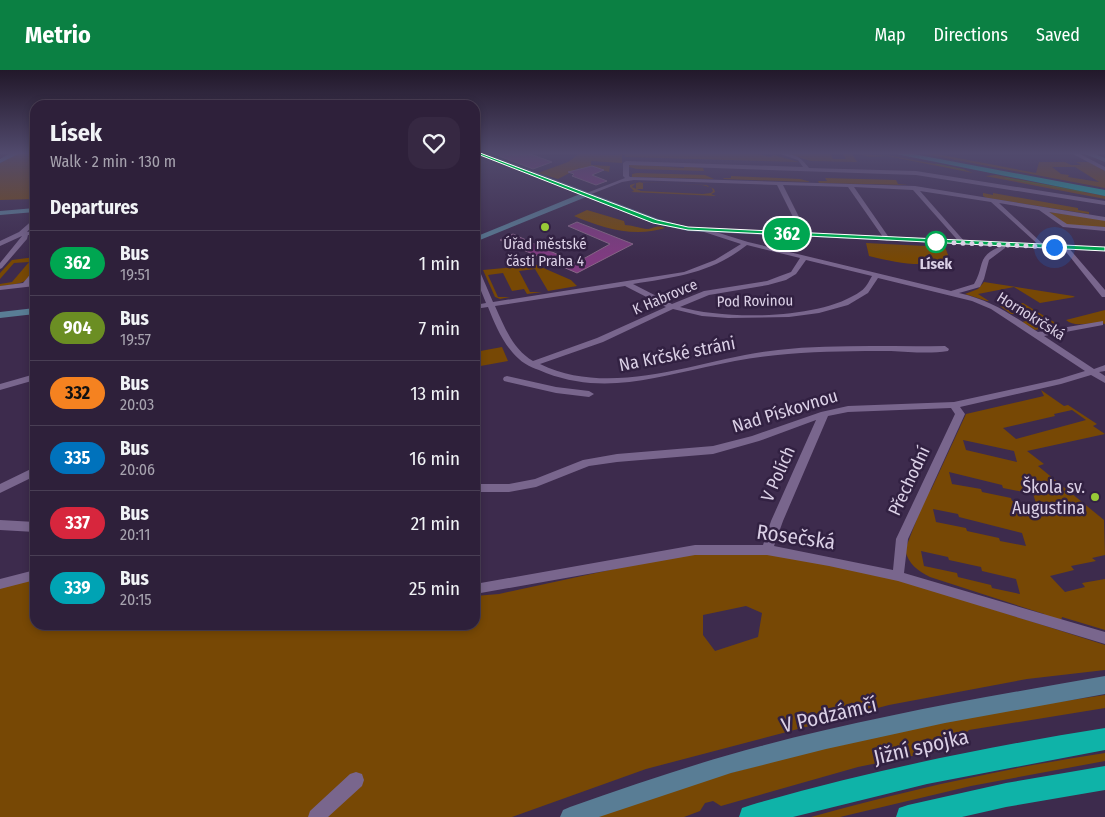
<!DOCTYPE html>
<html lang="en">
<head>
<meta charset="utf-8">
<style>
  body { margin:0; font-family:"Fira Sans Condensed",sans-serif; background:#362842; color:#f1f3f6; height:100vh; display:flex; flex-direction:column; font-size:19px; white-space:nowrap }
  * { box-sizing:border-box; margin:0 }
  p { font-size:16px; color:#a7a3af }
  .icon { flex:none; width:28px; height:28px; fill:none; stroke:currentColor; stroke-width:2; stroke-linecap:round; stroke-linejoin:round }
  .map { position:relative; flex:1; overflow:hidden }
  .sheet { position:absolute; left:30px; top:30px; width:450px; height:530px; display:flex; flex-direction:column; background:#2e203a; border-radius:15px; box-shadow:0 2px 8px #0003,0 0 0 1px #493e54 }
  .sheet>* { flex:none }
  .badge { padding:0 10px; border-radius:16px; font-size:18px; line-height:32px }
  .you { position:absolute; width:25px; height:25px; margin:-12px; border:4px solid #fff; border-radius:50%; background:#1a73e8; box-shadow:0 0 0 8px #1a73e833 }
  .map>.badge { position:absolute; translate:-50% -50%; box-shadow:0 0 0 2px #fff }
  h2 { padding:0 20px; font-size:19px; line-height:45px }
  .round { display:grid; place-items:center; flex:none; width:52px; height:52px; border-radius:15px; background:#362842 }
  .overview { display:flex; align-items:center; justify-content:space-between; height:85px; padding:0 20px }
  h1 { font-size:24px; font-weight:700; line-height:38px }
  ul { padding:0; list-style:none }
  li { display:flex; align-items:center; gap:15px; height:65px; padding:0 20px; border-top:1px solid #493e54 }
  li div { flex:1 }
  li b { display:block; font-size:19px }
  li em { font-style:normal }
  li .badge { min-width:55px; font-weight:700; text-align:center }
  header { display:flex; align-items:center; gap:30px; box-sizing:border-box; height:70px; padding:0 25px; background:#0b8043; color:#fff }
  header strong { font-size:24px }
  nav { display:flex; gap:28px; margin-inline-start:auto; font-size:18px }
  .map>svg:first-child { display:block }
  .green { fill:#774805; fill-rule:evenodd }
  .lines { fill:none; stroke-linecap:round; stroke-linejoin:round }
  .stream { stroke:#517300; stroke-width:1 }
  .building { fill:#803b81; stroke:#886787 }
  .street { fill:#79668d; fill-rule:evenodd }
  .secondary { fill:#597d95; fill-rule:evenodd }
  .highway { fill:#0fb3a8; fill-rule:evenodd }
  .line { fill:#00a651; stroke:#fff }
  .walk { stroke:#dbd0e6; stroke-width:5; stroke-dasharray:0 9 }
  .poi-dot { fill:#98cb37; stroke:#322142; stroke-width:2 }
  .stop-dot { fill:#fff; stroke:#00a651; stroke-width:2.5 }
  .labels { text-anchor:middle; stroke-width:5; stroke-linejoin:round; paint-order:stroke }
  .far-poi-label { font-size:15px; fill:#dbd0e6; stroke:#322142 }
  .far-stop-label { font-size:15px; font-weight:bold; fill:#dbd0e6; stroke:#322142 }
  .far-street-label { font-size:15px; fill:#dbd0e6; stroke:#322142 }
  .street-label { font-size:18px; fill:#dbd0e6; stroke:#322142 }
  .poi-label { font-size:18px; fill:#dbd0e6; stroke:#322142; text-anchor:end }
  .near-street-label { font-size:21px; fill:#dbd0e6; stroke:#322142 }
</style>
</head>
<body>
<header>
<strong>Metrio</strong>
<nav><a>Map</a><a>Directions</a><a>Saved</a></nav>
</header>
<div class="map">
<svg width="1105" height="747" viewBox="0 0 1105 747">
  <rect width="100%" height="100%" fill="#3d2b4d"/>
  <!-- green -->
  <path class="green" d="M18 84H35V129L0 130V93Z
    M579 84 622 85V93L591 91V95L610 96 609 102C599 98 588 102 579 98L558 109 538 103 568 92Z
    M614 84H758L770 87 773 86 770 84 799 92 625 87V85Z
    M787 84H830L833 89H846L843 84H852L857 92 811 91Z
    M859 84 892 86 963 99 973 103 887 86 870 87Z
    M924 84H937L1036 103 1039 92H1065L1071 95H1081L1076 92H1089L1105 101V118ZM1052 97H1075L1099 112 1068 107 1069 105 1061 104Z
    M630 94 684 98V96L703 98 704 101 637 99 629 97Z
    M637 103 705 105 714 109 632 107V104Z
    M996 105 1105 126V129L985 106Z
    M731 106 800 109 811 112 724 109 723 108H731Z
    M825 108 896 110 898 114 908 115 819 113 818 111H827Z
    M640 112 706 115 714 119 715 122 711 124 716 126 631 122 634 121 630 117V115ZM644 112 702 115 711 117 713 121 711 123 703 124 641 121 632 117 636 113V119H643V113H639Z
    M983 123 993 125V123L1078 138V140L1089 142V144L987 128 983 126Z
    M587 140 624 151 625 155C631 155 640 158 646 159 654 159 656 154 665 158 634 168 602 158 574 146Z
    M1049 142 1105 150V157L1066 155Z
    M866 173 945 177 950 190C919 198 899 193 869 186Z
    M35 187C35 213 22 214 0 216V214L12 212 29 192 14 193 0 209V203L12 190Z
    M525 190 571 210 577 216 548 221 535 199 519 201 530 222H542L527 224 524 219 512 221 503 203 488 205 498 227H510L500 229 495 227 483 200 525 196 523 192Z
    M984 212 1073 226 1075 227 1040 233 1014 217 978 224 989 231H987L965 224 978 219Z
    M1023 233 1059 255 1035 260 1022 252 1031 250 1040 256 1049 252 1044 248 1035 250 1024 243 1011 244 1000 236Z
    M1105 240V254C1092 250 1076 259 1066 250Z
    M502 277 508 291 475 297V282Z
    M1041 320 1064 336 1068 335 1097 354 1093 356 1105 364 1027 381 1044 394 1038 396 1104 450 1105 485 1092 488 1096 491 1071 496 1074 500 1050 506 1065 522 1085 517 1082 513 1105 509V560L1062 547 1061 551 1045 546 1044 544 930 507C917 500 909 495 905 480L928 420H931L966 344 1044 326ZM1072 340 1086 350 1016 369 1003 358 1055 346 1054 344ZM963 370 1014 381 1017 392 966 380ZM949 402 1002 415 1003 418 1033 424 1037 436 1012 431 1011 428 982 422 981 419 952 414ZM933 439 958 444 959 447 1022 463 1026 476 1000 471 999 468 967 461 966 458 936 452ZM921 481 948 487 949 490 981 497 982 501 1016 509 1020 524 992 518 991 515 958 507 957 503 924 496Z
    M693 482 771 484 898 509 1102 574 1105 575V600L1027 609 889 635 646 699 512 747H0V518L35 508V555H475V526L499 524ZM746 536 762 543 758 567 715 581 703 565V545Z
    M1105 625V638L969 660 951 678 858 697 721 736 713 731 705 733 700 741 684 747H584L660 722 819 679 1004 640Z
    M1105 683V691L971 716 840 747H811C907 720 1006 698 1105 683Z"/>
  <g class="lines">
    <!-- stream -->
    <path class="stream" d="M936 94 964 100
      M1005 108 1083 122"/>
  </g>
  <!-- building -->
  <path class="building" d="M494 84H530L552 92 533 99Z
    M592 96 604 100 592 105 607 111 596 115 572 106 574 104 568 102Z
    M577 152 633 174 577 203 500 170 513 164 576 193 610 174 568 156Z"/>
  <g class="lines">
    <!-- street -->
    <path class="street" d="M780 84C795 84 800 86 809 98L916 101 1105 131V135L916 105 629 95V106L630 107 915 116 1105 147V151L1049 142 1067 154 1105 157V161L1063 157 1039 140 999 133 1044 175 1045 176 1042 178 991 132 920 121 965 172 966 173 963 175 961 174 913 120 854 117 890 169 887 171 885 170 848 117 783 115 808 165 805 167 802 165 777 115 634 110 622 112 589 125 584 124 625 108 623 106V93L626 91 803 97 798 90Z
      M1073 84H1080L1105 97V101Z
      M35 148V153L27 162 35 161V165H28L27 169 2 198 0 199V193L22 166 0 176V171L19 162Z
      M703 158 748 172 951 221 974 214C985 196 976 187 999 177L1001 173 1003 172 1006 174 1005 178 989 190 984 209 980 217 959 223C993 231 1010 244 1038 262L1103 251V255L1044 266 1094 299 1105 295V301L1099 302 1105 306V313L1091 305 1061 314 960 337 965 344 908 469 904 503 1105 562V574L898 511 829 496 767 485H695L475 524V514L695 475H763L771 451 816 350 759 371 713 384 617 392 589 396 536 417 509 422H475V414H509L535 409 583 390 617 384 713 376 752 366 821 342 848 336 954 332 1059 309 1085 301 991 239 972 231 878 208 868 223 848 235 819 243 789 247 728 248 702 246 673 239 603 272 540 294C615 330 701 288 778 280 834 274 889 277 945 276L949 279 948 281C930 284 909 282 891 281 857 281 823 281 788 284 761 286 733 291 706 297 650 309 602 324 546 303 537 299 526 296 519 289 504 276 495 255 488 237L475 239V235L486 233 475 206V195L478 197 493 232 684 202 715 190 741 174 701 161 700 160ZM747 175 800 188 791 202 780 206 767 211 704 221 672 234 633 214C676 207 712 203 747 175ZM806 190 872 206C869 211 866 218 861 221 821 250 726 250 680 237L709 225 768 215 786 210 796 204ZM625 216 666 237 597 268 533 291C513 280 504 256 495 236ZM951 338 955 344 896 469 893 500 774 476 783 451 828 346 848 342Z
      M1065 175 1067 176 1105 220V227H1102L1063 178 1062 177Z
      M35 200V207L31 212H35V216L0 220V216L23 213 33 201Z
      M35 304V310L0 320V314Z
      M507 306 556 317 589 321 594 324 589 327 556 323 504 311 503 309 504 307Z
      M35 397V406L0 423V414Z
      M0 450 35 452V462L0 460Z
      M35 500V510L0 519V509Z
      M356 702 362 704 364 710 362 716 328 747H308L310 741 350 704Z"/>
    <!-- secondary -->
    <path class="secondary" d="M9 84H18L0 93V89Z
      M478 84H488L658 149 688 157 1105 177V181L688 161 652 153 586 127 475 172V167L580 124Z
      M1085 84H1095L1105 88V92Z
      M35 138V142L0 145V141Z
      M35 238V244L0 248V242Z
      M1105 606V624L945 653 826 679 731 703 599 747H560L563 740 570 737C633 715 696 693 761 676 874 646 990 626 1105 606Z"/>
    <!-- highway -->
    <path class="highway" d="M896 84H913L1105 120V126Z
      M1105 658V680L927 714 793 747H739L742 738 751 735C868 701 985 677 1105 658Z
      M1105 696V720L1006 737 962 747H896L899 738 908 735 1006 713Z"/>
  </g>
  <!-- sky -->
  <linearGradient id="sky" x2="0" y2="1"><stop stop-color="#22182a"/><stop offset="0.44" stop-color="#514a6d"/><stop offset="1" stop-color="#514a6d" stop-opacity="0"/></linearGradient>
  <rect width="1105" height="189" fill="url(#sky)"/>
  <!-- line -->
  <path class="line" d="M480 83 657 150 688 157 1105 177V181L688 160 653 153 480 85Z"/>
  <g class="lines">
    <!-- walk -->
    <path class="walk" d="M936 172 1054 177"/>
  </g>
  <!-- markers -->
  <g class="poi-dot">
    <circle cx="545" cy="157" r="5"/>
    <circle cx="1095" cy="427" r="5"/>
  </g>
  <circle class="stop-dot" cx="936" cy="172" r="10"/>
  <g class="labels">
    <!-- far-poi labels -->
    <g class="far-poi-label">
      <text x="545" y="179">Úřad městské<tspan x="545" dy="17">části Praha 4</tspan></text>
    </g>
    <!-- far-stop labels -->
    <g class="far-stop-label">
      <text x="936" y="199">Lísek</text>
    </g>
    <!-- far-street labels -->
    <g class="far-street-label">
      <text transform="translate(665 227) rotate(-23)" y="5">K Habrovce</text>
      <text transform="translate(755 231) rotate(-1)" y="5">Pod Rovinou</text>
      <text transform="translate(1031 246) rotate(32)" y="5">Hornokrčská</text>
    </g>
    <!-- street labels -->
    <g class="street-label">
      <text transform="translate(677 284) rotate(-11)" y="6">Na Krčské stráni</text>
      <text transform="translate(785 341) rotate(-17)" y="6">Nad Pískovnou</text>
      <text transform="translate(778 404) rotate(-66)" y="6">V Polích</text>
      <text transform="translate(909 411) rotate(-65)" y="6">Přechodní</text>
    </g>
    <!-- poi labels -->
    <g class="poi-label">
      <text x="1085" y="423">Škola sv.<tspan x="1085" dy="21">Augustina</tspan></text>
    </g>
    <!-- near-street labels -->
    <g class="near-street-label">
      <text transform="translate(796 467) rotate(8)" y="7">Rosečská</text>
      <text transform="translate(829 645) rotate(-13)" y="7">V Podzámčí</text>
      <text transform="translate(921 677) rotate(-13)" y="7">Jižní spojka</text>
    </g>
  </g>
</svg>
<div class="you" style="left:1054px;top:177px"></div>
<b class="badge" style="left:787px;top:164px;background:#00a651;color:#fff">362</b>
<section class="sheet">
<div class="overview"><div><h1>Lísek</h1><p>Walk · 2 min · 130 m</p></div><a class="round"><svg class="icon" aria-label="heart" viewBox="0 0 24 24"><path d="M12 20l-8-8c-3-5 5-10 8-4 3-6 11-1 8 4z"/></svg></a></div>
<h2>Departures</h2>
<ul>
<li><span class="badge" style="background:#00a651;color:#fff">362</span><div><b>Bus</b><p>19:51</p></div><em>1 min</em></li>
<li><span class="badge" style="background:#6b8e23;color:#fff">904</span><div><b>Bus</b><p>19:57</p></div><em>7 min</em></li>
<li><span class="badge" style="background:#f58220;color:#111">332</span><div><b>Bus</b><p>20:03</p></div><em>13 min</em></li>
<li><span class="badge" style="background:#0072bc;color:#fff">335</span><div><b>Bus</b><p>20:06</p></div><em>16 min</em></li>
<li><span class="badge" style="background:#d7263d;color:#fff">337</span><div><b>Bus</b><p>20:11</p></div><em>21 min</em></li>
<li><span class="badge" style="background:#00a3b4;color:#fff">339</span><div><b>Bus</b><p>20:15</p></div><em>25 min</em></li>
</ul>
</section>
</div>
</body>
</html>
